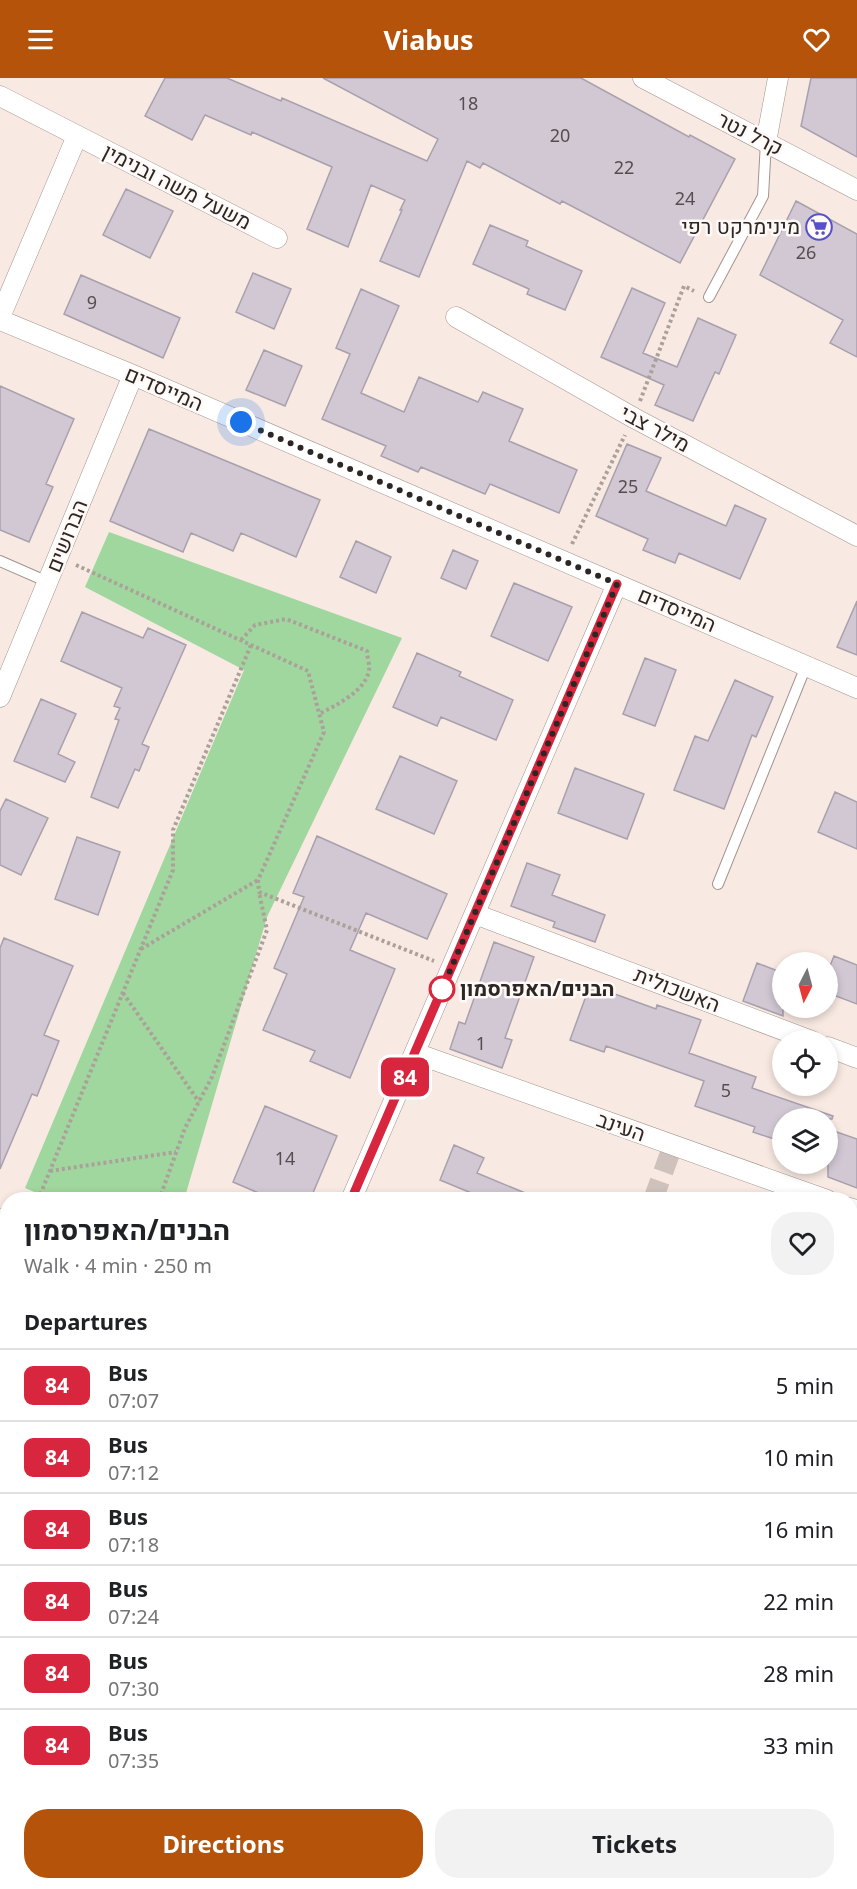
<!DOCTYPE html>
<html lang="en">
<head>
<meta charset="utf-8">
<style>
  body { margin:0; font-family:"Noto Sans",Heebo,sans-serif; background:#f2f2f2; color:#202124; height:100vh; display:flex; flex-direction:column; font-size:22px; white-space:nowrap }
  * { box-sizing:border-box; margin:0 }
  p { font-size:20px; color:#757577 }
  .icon { flex:none; width:33px; height:33px; fill:none; stroke:currentColor; stroke-width:2; stroke-linecap:round; stroke-linejoin:round }
  .map { position:relative; flex:1; overflow:hidden }
  .drawer { position:absolute; left:0px; top:1114px; width:858px; height:698px; display:flex; flex-direction:column; background:#fff; border-radius:24px 24px 0 0; box-shadow:0 3px 9px #0003 }
  .drawer>* { flex:none }
  .badge { padding:0 12px; border-radius:9px; font-size:21px; line-height:39px }
  .needle { width:39px; rotate:186deg }
  .tools { position:absolute; left:772px; top:874px; display:grid; gap:12px }
  .tools a { display:grid; place-items:center; width:66px; height:66px; border-radius:50%; background:#fff; box-shadow:0 3px 9px #0003; font-size:30px }
  .you { position:absolute; width:30px; height:30px; margin:-15px; border:4px solid #fff; border-radius:50%; background:#1a73e8; box-shadow:0 0 0 9px #1a73e833 }
  .map>.badge { position:absolute; translate:-50% -50%; box-shadow:0 0 0 3px #fff }
  h2 { padding:0 24px; font-size:22px; line-height:54px }
  .round { display:grid; place-items:center; flex:none; width:63px; height:63px; border-radius:24px; background:#f2f2f2 }
  .summary { display:flex; align-items:center; justify-content:space-between; height:102px; padding:0 24px }
  h1 { font-size:28px; font-weight:700; line-height:45px }
  .action { display:flex; gap:12px; margin-top:auto; padding:12px 24px }
  .action a { flex:1; height:69px; border-radius:24px; background:#b45309; color:#fff; font-size:24px; font-weight:700; line-height:69px; text-align:center }
  .action a+a { background:#f2f2f2; color:#202124 }
  ul { padding:0; list-style:none }
  li { display:flex; align-items:center; gap:18px; height:72px; padding:0 24px; border-top:2px solid #e0e0e0 }
  li div { flex:1 }
  li b { display:block; font-size:22px }
  li em { font-style:normal }
  li .badge { min-width:66px; font-weight:700; text-align:center }
  header { display:flex; justify-content:space-between; align-items:center; height:78px; padding:0 24px; background:#b45309; color:#fff; font-size:27px; font-weight:700 }
  .map>svg:first-child { display:block }
  .green { fill:#a0d79e }
  .building { fill:#d1c8d4; stroke:#a8a0ac; stroke-width:1.5 }
  .lines { fill:none; stroke-linecap:round; stroke-linejoin:round }
  .minor-tunnel { stroke:#cfc2bc; stroke-width:20; stroke-dasharray:20 10; stroke-linecap:butt }
  .service-casing { stroke:#a2948e; stroke-width:12 }
  .minor-casing { stroke:#a2948e; stroke-width:21 }
  .path { stroke:#aba09a; stroke-width:4; stroke-dasharray:3 3; stroke-linecap:butt }
  .service { stroke:#fff; stroke-width:10 }
  .minor { stroke:#fff; stroke-width:20 }
  .line-casing { stroke:#fff; stroke-width:14 }
  .line { stroke:#d7263d; stroke-width:9 }
  .walk { stroke:#2c2624; stroke-width:6; stroke-dasharray:0 10.8 }
  .stop-dot { fill:#fff; stroke:#d7263d; stroke-width:3 }
  .labels { text-anchor:middle; stroke-width:5; stroke-linejoin:round; paint-order:stroke }
  .number-label { font-size:18px; fill:#554e50 }
  .street-label { font-size:21px; fill:#2c2624; stroke:#fef8f6 }
  .poi-label { font-size:21px; fill:#2c2624; stroke:#fef8f6; text-anchor:end }
  .stop-label { font-size:21px; font-weight:bold; fill:#2c2624; stroke:#fef8f6; text-anchor:start }
</style>
</head>
<body>
<header><svg class="icon" aria-label="menu" viewBox="0 0 24 24"><path d="M4 6h16M4 12h16M4 18h16"/></svg>Viabus<svg class="icon" aria-label="heart" viewBox="0 0 24 24"><path d="M12 20l-8-8c-3-5 5-10 8-4 3-6 11-1 8 4z"/></svg></header>
<div class="map">
<svg width="857" height="1811" viewBox="0 0 857 1811">
  <rect width="100%" height="100%" fill="#f8e9e2"/>
  <!-- green -->
  <path class="green" d="M109 454 402 560 267 839 184 1122H53L25 1110 244 592 85 509Z"/>
  <!-- building -->
  <path class="building" d="M165 0H227L281 23 282 20 427 83 438 61 323 0H581L689 59 690 57 735 81 680 185 562 123 560 126 483 85 480 90 467 83 419 199 380 183 402 132H400L405 122 371 107 348 169 307 151 332 89 252 54 251 57 205 37 192 62 145 38Z
    M811 0H857V79L801 48Z
    M126 111 173 133 150 180 103 157Z
    M796 123 857 156V279L830 265 843 242 760 197Z
    M490 147 528 163 526 168 582 193 565 232 527 216 529 211 473 186Z
    M253 195 291 211 274 251 236 234Z
    M81 197 180 240 163 280 64 236Z
    M632 210 665 225 643 275 677 289 698 240 736 257 719 296 715 294 693 343 655 327 664 307 601 279Z
    M361 211 399 228 361 315 404 334 419 299 478 324 483 314 523 331 509 363 577 392 559 435 490 406 485 416 421 389 418 394 381 378 386 368 322 341 350 276 336 270Z
    M264 272 302 288 285 328 246 312Z
    M0 308 74 341 46 406 53 409 29 464 0 452Z
    M149 351 320 422 296 479 241 455 233 473 191 455 183 474 110 443Z
    M627 366 661 380 646 413 726 448 735 427 766 441 740 501 679 475 675 485 643 472 648 461 596 438Z
    M356 463 391 479 376 515 340 499Z
    M453 472 478 483 466 511 441 500Z
    M514 505 572 529 548 583 491 558Z
    M857 523V577L837 569Z
    M82 534 143 560 148 550 186 567 142 666 149 669 139 693 135 691 118 730 91 719 119 642 115 641 120 630 114 628 122 610 61 583Z
    M417 575 461 594 459 598 513 622 496 662 441 639 437 648 393 629Z
    M645 580 676 592 655 648 623 636Z
    M735 602 773 619 756 659 752 657 724 731 674 712 695 658 708 663Z
    M41 621 76 636 58 676 75 684 65 704 14 683Z
    M400 678 457 703 434 756 376 731Z
    M575 690 644 716 627 761 558 735Z
    M835 714 857 724V771L818 754Z
    M6 721 48 740 21 797 0 787V733Z
    M317 758 447 816 427 861 366 835 350 872 395 891 350 1000 310 983 315 973 263 952 287 896 274 890 304 819 293 815Z
    M77 759 120 774 98 837 55 821Z
    M527 785 560 797 552 817 605 837 595 864 553 849 555 844 511 828Z
    M4 860 73 888 44 957 59 963 37 1018 32 1016 0 1091V870Z
    M494 864 534 879 505 960 512 962 502 990 450 971 459 944 465 946Z
    M834 878 857 887V926L828 915V893Z
    M757 885 783 895V938L743 923Z
    M590 907 656 931 657 927 701 942 689 975 756 999 752 1010 833 1038 832 1041H783V1064L753 1054 755 1049 695 1028 704 1003 606 968 604 974 570 962Z
    M265 1028 337 1058 310 1122H275L233 1104Z
    M828 1051 857 1061V1110L828 1099Z
    M454 1067 484 1080 477 1095 542 1122H488L440 1102Z"/>
  <g class="lines">
    <!-- minor-tunnel -->
    <path class="minor-tunnel" d="M653 1122 673 1067"/>
    <!-- service casing -->
    <g class="service-casing">
      <path id="service" d="M709 219 763 118 766 64
        M0 483 48 504
        M718 806 806 588"/>
    </g>
    <!-- minor casing -->
    <g class="minor-casing">
      <path id="minor" d="M643 0 857 112
        M0 18 277 160
        M766 64 778 0
        M0 239 77 58
        M456 239 634 340 857 458
        M0 242 133 297 857 610
        M0 619 133 297
        M475 836 812 963
        M828 969 857 980
        M415 975 827 1122
        M351 1122 617 506
        M850 1130 857 1133
        M0 1141 8 1144
        M0 1301 8 1295
        M850 1593 857 1579
        M850 1672 857 1678
        M0 1797 8 1799
        M20 1804 34 1811
        M520 1804 534 1811
        M52 1811 55 1804"/>
    </g>
    <!-- path -->
    <path class="path" d="M640 323 684 208 694 213
      M572 466 625 357
      M76 487 308 593 324 654 258 802 259 814 434 883
      M241 562 255 547 286 541 367 573C367 579 370 587 369 592 366 613 335 628 319 636
      M141 871 258 802
      M123 915 199 1024
      M50 1093 176 1074
      M38 1122 173 792V752L251 567
      M159 1122 185 1050 212 999 267 852 259 814"/>
    <!-- service -->
    <use href="#service" class="service"/>
    <!-- minor -->
    <use href="#minor" class="minor"/>
  </g>
  <g class="lines">
    <!-- line casing -->
    <g class="line-casing">
      <path id="line" d="M351 1122 617 506"/>
    </g>
    <!-- line -->
    <use href="#line" class="line"/>
    <!-- walk -->
    <path class="walk" d="M241 344 617 506 440 916 442 911"/>
  </g>
  <!-- icons -->
  <defs>
    <g id="supermarket-ring" transform="scale(1.35)"><circle r="9.5" fill="#fef8f6" stroke="#5651c9" stroke-width="1.5"/><path d="M-6-5.5h2.5l.6 2H6L4.5 2H-2.5L-4.4-4H-6ZM-1.5 3.2a1.3 1.3 0 1 0 .1 0ZM3 3.2a1.3 1.3 0 1 0 .1 0Z" fill="#5651c9"/></g>
  </defs>
  <g fill-rule="evenodd">
    <use href="#supermarket-ring" x="819" y="149"/>
  </g>
  <!-- markers -->
  <circle class="stop-dot" cx="442" cy="911" r="12"/>
  <g class="labels">
    <!-- number labels -->
    <g class="number-label">
      <text x="468" y="32">18</text>
      <text x="560" y="64">20</text>
      <text x="624" y="96">22</text>
      <text x="685" y="127">24</text>
      <text x="806" y="181">26</text>
      <text x="92" y="231">9</text>
      <text x="628" y="415">25</text>
      <text x="481" y="972">1</text>
      <text x="726" y="1019">5</text>
      <text x="285" y="1087">14</text>
    </g>
    <!-- street labels -->
    <g class="street-label">
      <text transform="translate(750 56) rotate(27)" y="7">קרל נטר</text>
      <text transform="translate(177 109) rotate(27)" y="7">משעל משה ובנימין</text>
      <text transform="translate(164 311) rotate(23)" y="7">המייסדים</text>
      <text transform="translate(655 351) rotate(28)" y="7">מילר צבי</text>
      <text transform="translate(67 458) rotate(-68)" y="7">הברושים</text>
      <text transform="translate(677 532) rotate(23)" y="7">המייסדים</text>
      <text transform="translate(677 912) rotate(21)" y="7">האשכולית</text>
      <text transform="translate(621 1049) rotate(19)" y="7">העינב</text>
    </g>
    <!-- poi labels -->
    <g class="poi-label">
      <text x="800" y="156">מינימרקט רפי</text>
    </g>
    <!-- stop labels -->
    <g class="stop-label">
      <text x="460" y="918">הבנים/האפרסמון</text>
    </g>
  </g>
</svg>
<div class="tools">
<a><svg class="needle" viewBox="-14 -14 28 28"><path d="M0-13l5 13h-10z" fill="#e53935"/><path d="M0 13l5-13h-10z" fill="#757577"/></svg></a>
<a><svg class="icon" aria-label="locate" viewBox="0 0 24 24"><circle cx="12" cy="12" r="6"/><path d="M12 2v4M12 18v4M2 12h4M18 12h4"/></svg></a>
<a><svg class="icon" aria-label="layers" viewBox="0 0 24 24"><path d="M12 4l9 5-9 5-9-5zM3 14l9 5 9-5"/></svg></a>
</div>
<div class="you" style="left:241px;top:344px"></div>
<b class="badge" style="left:405px;top:999px;background:#d7263d;color:#fff">84</b>
<section class="drawer">
<div class="summary"><div><h1>הבנים/האפרסמון</h1><p>Walk · 4 min · 250 m</p></div><a class="round"><svg class="icon" aria-label="heart" viewBox="0 0 24 24"><path d="M12 20l-8-8c-3-5 5-10 8-4 3-6 11-1 8 4z"/></svg></a></div>
<h2>Departures</h2>
<ul>
<li><span class="badge" style="background:#d7263d;color:#fff">84</span><div><b>Bus</b><p>07:07</p></div><em>5 min</em></li>
<li><span class="badge" style="background:#d7263d;color:#fff">84</span><div><b>Bus</b><p>07:12</p></div><em>10 min</em></li>
<li><span class="badge" style="background:#d7263d;color:#fff">84</span><div><b>Bus</b><p>07:18</p></div><em>16 min</em></li>
<li><span class="badge" style="background:#d7263d;color:#fff">84</span><div><b>Bus</b><p>07:24</p></div><em>22 min</em></li>
<li><span class="badge" style="background:#d7263d;color:#fff">84</span><div><b>Bus</b><p>07:30</p></div><em>28 min</em></li>
<li><span class="badge" style="background:#d7263d;color:#fff">84</span><div><b>Bus</b><p>07:35</p></div><em>33 min</em></li>
</ul>
<div class="action"><a>Directions</a><a>Tickets</a></div>
</section>
</div>
</body>
</html>
